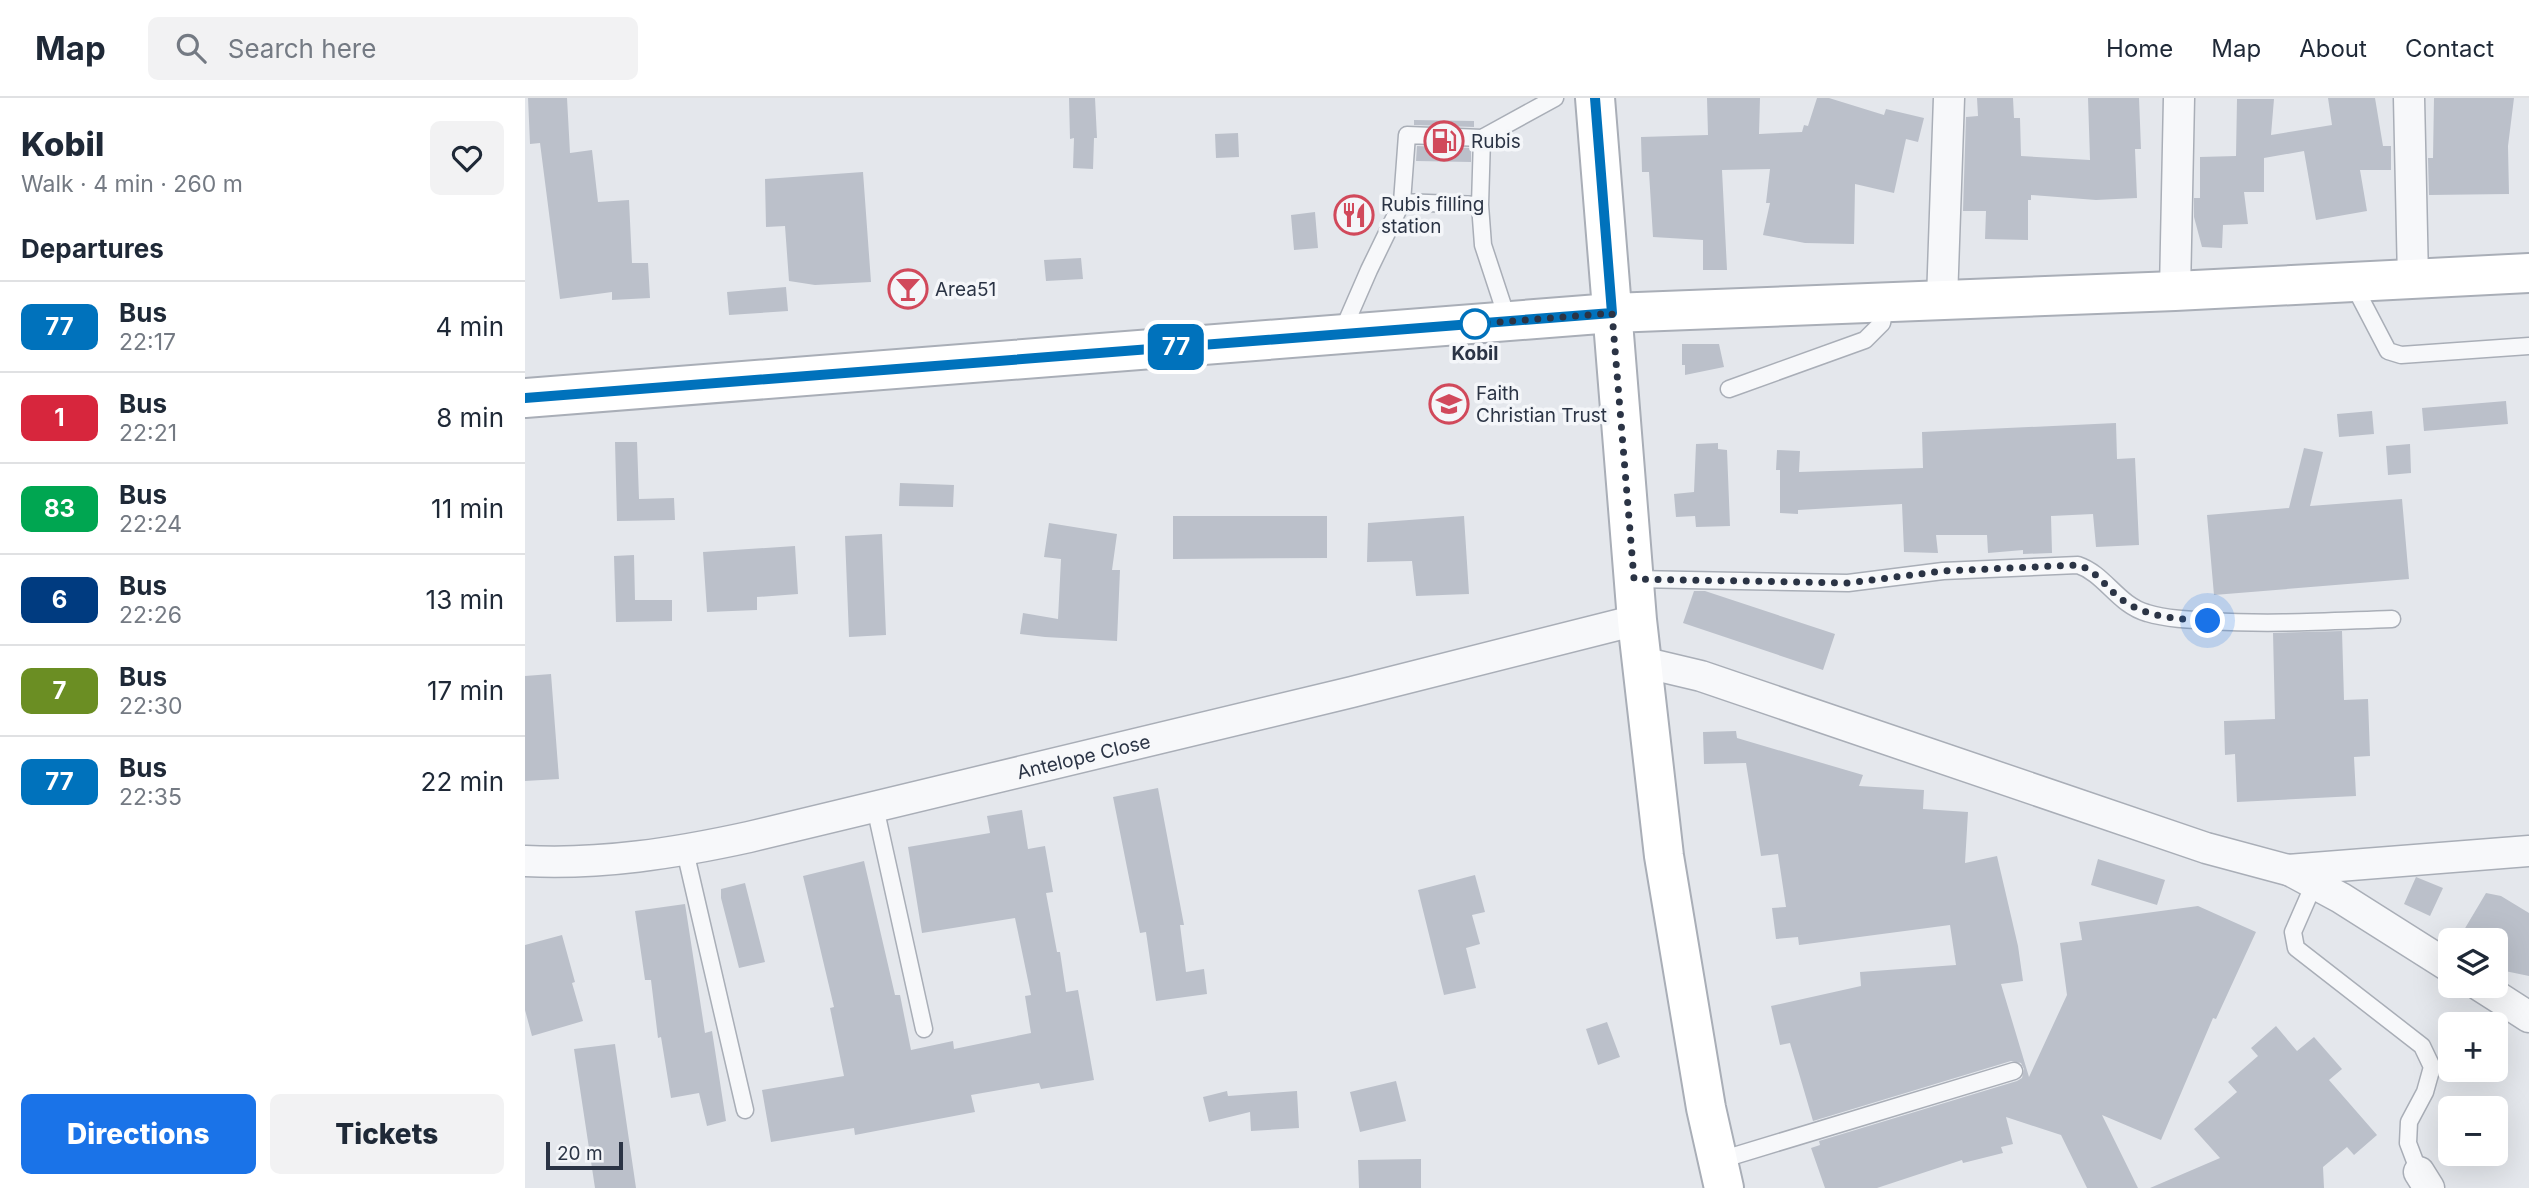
<!DOCTYPE html>
<html lang="en">
<head>
<meta charset="utf-8">
<style>
  body { margin:0; font-family:Inter,sans-serif; background:#f2f2f3; color:#1f2937; height:100vh; display:flex; flex-direction:column; font-size:26px; white-space:nowrap }
  * { box-sizing:border-box; margin:0 }
  p { font-size:23px; color:#747a83 }
  .icon { flex:none; width:38px; height:38px; fill:none; stroke:currentColor; stroke-width:2; stroke-linecap:round; stroke-linejoin:round }
  .map { position:relative; flex:1; overflow:hidden }
  .panel { display:flex; flex-direction:column; background:#fff; width:525px }
  .panel>* { flex:none }
  .badge { padding:0 14px; border-radius:10px; font-size:24px; line-height:46px }
  .tools { position:absolute; left:1913px; top:830px; display:grid; gap:14px }
  .tools a { display:grid; place-items:center; width:70px; height:70px; border-radius:10px; background:#fff; box-shadow:0 7px 28px #0002; font-size:35px }
  .scale { position:absolute; left:21px; bottom:18px; width:77px; box-sizing:border-box; padding-left:7px; border:4px solid #2b3445; border-top:0; font-size:19px; line-height:24px; white-space:nowrap; color:#2b3445; -webkit-text-stroke:5px #f4f6f9; paint-order:stroke }
  .you { position:absolute; width:35px; height:35px; margin:-18px; border:5px solid #fff; border-radius:50%; background:#1a73e8; box-shadow:0 0 0 10px #1a73e833 }
  .map>.badge { position:absolute; translate:-50% -50%; box-shadow:0 0 0 4px #fff }
  h2 { padding:0 21px; font-size:26px; line-height:63px }
  .round { display:grid; place-items:center; flex:none; width:74px; height:74px; border-radius:10px; background:#f2f2f3 }
  .head { display:flex; align-items:center; justify-content:space-between; height:119px; padding:0 21px }
  h1 { font-size:33px; font-weight:800; line-height:52px }
  .primary-button { display:flex; gap:14px; margin-top:auto; padding:14px 21px }
  .primary-button a { flex:1; height:80px; border-radius:10px; background:#1a73e8; color:#fff; font-size:28px; font-weight:800; line-height:80px; text-align:center }
  .primary-button a+a { background:#f2f2f3; color:#1f2937 }
  ul { padding:0; list-style:none }
  li { display:flex; align-items:center; gap:21px; height:91px; padding:0 21px; border-top:2px solid #e0e1e3 }
  li div { flex:1 }
  li b { display:block; font-size:26px }
  li em { font-style:normal }
  li .badge { min-width:77px; font-weight:700; text-align:center }
  header { display:flex; align-items:center; gap:42px; box-sizing:border-box; height:98px; padding:0 35px; background:#fff; border-bottom:2px solid #e0e1e3 }
  header strong { font-size:33px }
  nav { display:flex; gap:38px; margin-inline-start:auto; font-size:24px }
  .search { width:490px; height:63px; background:#f2f2f3; display:flex; align-items:center; gap:18px; box-sizing:border-box; padding:0 24px; border-radius:10px; color:#747a83; font-size:26px }
  main { display:flex; flex:1; min-height:0 }
  .map>svg:first-child { display:block }
  .building { fill:#bbc0ca }
  .lines { fill:none; stroke-linecap:round; stroke-linejoin:round }
  .lane-casing { stroke:#a9aeb7; stroke-width:19 }
  .street-casing { stroke:#a9aeb7; stroke-width:33 }
  .secondary-casing { stroke:#a9aeb7; stroke-width:42 }
  .lane { stroke:#f7f8fa; stroke-width:16 }
  .street { stroke:#f7f8fa; stroke-width:30 }
  .secondary { stroke:#fff; stroke-width:38 }
  .line-casing { stroke:#fff; stroke-width:16 }
  .line { stroke:#0072bc; stroke-width:10 }
  .walk { stroke:#2b3445; stroke-width:7; stroke-dasharray:0 12.6 }
  .stop-dot { fill:#fff; stroke:#0072bc; stroke-width:3.5 }
  .labels { text-anchor:middle; stroke-width:7; stroke-linejoin:round; paint-order:stroke }
  .poi-label { font-size:19px; fill:#2b3445; stroke:#f4f6f9; text-anchor:start }
  .stop-label { font-size:19px; font-weight:bold; fill:#2b3445; stroke:#f4f6f9 }
  .street-label { font-size:19px; fill:#2b3445; stroke:#f4f6f9 }
</style>
</head>
<body>
<header>
<strong>Map</strong>
<div class="search"><svg class="icon" aria-label="search" viewBox="0 0 24 24"><circle cx="10" cy="10" r="6"/><path d="M15 15l6 6"/></svg>Search here</div>
<nav><a>Home</a><a>Map</a><a>About</a><a>Contact</a></nav>
</header>
<main>
<section class="panel">
<div class="head"><div><h1>Kobil</h1><p>Walk · 4 min · 260 m</p></div><a class="round"><svg class="icon" aria-label="heart" viewBox="0 0 24 24"><path d="M12 20l-8-8c-3-5 5-10 8-4 3-6 11-1 8 4z"/></svg></a></div>
<h2>Departures</h2>
<ul>
<li><span class="badge" style="background:#0072bc;color:#fff">77</span><div><b>Bus</b><p>22:17</p></div><em>4 min</em></li>
<li><span class="badge" style="background:#d7263d;color:#fff">1</span><div><b>Bus</b><p>22:21</p></div><em>8 min</em></li>
<li><span class="badge" style="background:#00a651;color:#fff">83</span><div><b>Bus</b><p>22:24</p></div><em>11 min</em></li>
<li><span class="badge" style="background:#003b80;color:#fff">6</span><div><b>Bus</b><p>22:26</p></div><em>13 min</em></li>
<li><span class="badge" style="background:#6b8e23;color:#fff">7</span><div><b>Bus</b><p>22:30</p></div><em>17 min</em></li>
<li><span class="badge" style="background:#0072bc;color:#fff">77</span><div><b>Bus</b><p>22:35</p></div><em>22 min</em></li>
</ul>
<div class="primary-button"><a>Directions</a><a>Tickets</a></div>
</section>
<div class="map">
<svg width="2004" height="1090" viewBox="0 0 2004 1090">
  <rect width="100%" height="100%" fill="#e4e7ec"/>
  <!-- building -->
  <path class="building" d="M3 0H42L45 55 67 52 73 104 104 102 107 165H123L125 200 87 202V194L35 201 15 45 5 46Z
    M544 0H570L572 40H569L568 71 548 70 549 40 545 41Z
    M1182 0H1235L1234 36 1277 34 1279 27 1283 28 1292 0H1304L1359 17 1361 11 1399 20 1393 44 1381 41 1369 95 1330 86 1329 146 1280 145 1238 137 1245 105H1241L1245 71 1197 72 1202 172H1178V142L1128 139 1124 74H1117L1116 39 1183 37Z
    M1452 0H1488L1489 20H1495L1496 58 1565 62 1563 0H1614L1616 51H1610L1612 100 1571 102 1506 97V102H1503V142L1460 141 1461 113H1438L1441 19 1453 18Z
    M1803 0H1850L1858 48H1866V72H1835L1842 113 1791 122 1779 53 1739 60V94H1719L1723 126 1698 127 1697 150 1677 149 1669 119V100H1675V59L1711 58 1712 1H1749L1746 37 1807 27Z
    M1909 0H1989L1983 48 1984 96 1904 97 1903 60H1908Z
    M889 22 949 23V29L889 27Z
    M713 35 714 59 691 60 690 36Z
    M892 48 946 50V64L891 63Z
    M338 74 346 184 290 187 264 183 260 128 241 129 240 81Z
    M790 114 793 150 769 152 766 117Z
    M556 160 558 181 521 183 519 162Z
    M261 189 263 213 204 217 202 194Z
    M1157 246H1194L1199 269 1160 277V267H1157Z
    M1981 303 1983 326 1899 333 1897 310Z
    M1847 313 1849 336 1814 339 1812 316Z
    M1591 325 1592 361 1610 360 1614 447 1571 449 1568 416 1526 418 1527 455 1498 456V452L1463 455 1462 437H1411L1413 455 1379 454 1377 406 1273 412V416L1255 415V372H1251L1252 352 1275 353 1274 374 1398 370 1397 334Z
    M90 344H112L114 401 149 400 150 422 92 423Z
    M1193 345V351L1202 352 1205 428 1171 429 1170 418 1151 419 1149 396 1169 394 1171 346Z
    M1885 346 1886 375 1863 377 1861 348Z
    M1779 350 1798 354 1785 408 1877 401 1884 481 1689 497 1682 417 1764 410Z
    M375 385 429 387 428 409 374 408Z
    M648 418H802V460L648 461Z
    M939 418 944 496 891 498 887 463 842 464 843 425Z
    M524 425 592 436 587 472H595L592 543 520 539 495 536 498 515 533 521 536 461 519 459Z
    M357 436 361 537 324 539 320 438Z
    M270 448 273 496 232 499V512L182 514 178 454Z
    M109 457 110 502H147V523L91 524 89 458Z
    M1169 493H1180L1310 536 1298 572 1158 525Z
    M1817 533 1819 602 1843 601 1845 658 1829 659 1831 698 1712 704 1710 656 1700 657 1699 623 1750 621 1748 535Z
    M26 576 34 681 0 683V578Z
    M1211 633 1212 640 1338 677 1334 688 1399 692 1398 711 1443 714 1440 765 1472 758 1493 848 1498 883 1476 886 1504 979 1542 897 1535 845 1557 842 1554 824 1673 808 1731 834 1691 921 1688 920 1636 1042 1577 1017 1613 1090H1562L1536 1037 1481 1019 1488 1046 1476 1049 1478 1055 1438 1065 1437 1062 1352 1090H1300L1286 1050 1295 1047 1294 1043 1492 983 1497 980 1499 971 1496 965 1486 963 1288 1023 1265 945 1255 947 1246 908 1336 888 1335 874 1431 867 1425 827 1274 847 1273 839 1251 841 1247 810 1261 809 1253 756 1236 758 1221 665 1179 666 1178 634Z
    M633 690 659 827H655L661 874 679 871 682 896 631 903 621 834 615 835 588 699Z
    M497 712 503 751 520 748 528 794 521 795 532 854H535L541 894 553 892 569 982 516 991 514 985 446 997 450 1014 330 1037 329 1030 246 1044 237 992 319 978 305 910 309 909 278 778 339 763 370 897H375L386 952 428 943 429 951 506 935 500 898 506 897 490 820 397 835 383 749 465 735 462 718Z
    M1573 761 1640 782 1632 807 1566 787Z
    M950 777 960 814 947 817 955 846 941 850 951 890 919 897 893 792Z
    M1891 779 1918 790 1905 818 1879 806Z
    M220 785 240 864 214 870 196 800V791Z
    M1961 795 1976 798 2004 815V878L1980 873 1983 859 1970 852V842H1933Z
    M160 806 180 935 187 933 201 1023 182 1028 174 995 146 1000 136 939 133 940 126 882H120L110 813Z
    M37 837 50 884 47 885 58 923 7 938 0 912V847Z
    M1082 924 1095 959 1073 967 1061 931Z
    M1751 928 1772 953 1789 939 1817 971 1804 982 1852 1037 1829 1057 1822 1049 1798 1069 1799 1090H1625L1695 1060 1669 1031 1712 994 1703 984 1733 958 1726 950Z
    M90 946 111 1090H70L49 951Z
    M871 983 881 1023 835 1034 825 994Z
    M702 993 703 998 772 993 774 1030 726 1033 725 1014 684 1024 678 999Z
    M896 1061V1090H834L833 1062Z"/>
  <g class="lines">
    <!-- lane casing -->
    <g class="lane-casing">
      <path id="lane" d="M877 104 955 107 958 147 983 223
        M955 107 957 40
        M1828 186 1863 253 1876 257 2004 248
        M817 234 844 172 877 104 882 37 957 40 1030 0
        M1204 291 1340 242 1357 225 1361 205
        M1109 481 1323 485 1418 473 1553 467C1580 476 1593 507 1622 515 1642 521 1665 522 1686 523 1746 527 1807 523 1867 521
        M350 709 399 931
        M160 753 220 1012
        M1789 786 1768 834 1771 850 1897 948 1907 969 1900 994 1884 1024 1883 1045 1894 1074
        M1192 1063 1489 973"/>
    </g>
    <!-- street casing -->
    <g class="street-casing">
      <g id="street">
        <path d="M1884 0 1888 181"/>
        <path d="M1650 193 1654 0"/>
        <path d="M1417 202 1424 0"/>
        <path d="M1117 564 1176 578 1681 750 1763 772 2004 753"/>
        <path id="s1" d="M0 763C75 767 151 755 224 739L827 594 1112 522"/>
        <path d="M1764 772 1816 800 1925 869"/>
        <path d="M1954 887 2004 919"/>
        <path d="M1894 1074 1904 1090"/>
      </g>
    </g>
    <!-- secondary casing -->
    <g class="secondary-casing">
      <path id="secondary" d="M1070 0 1112 522 1139 758 1181 1010 1199 1090
        M0 300 1087 215 1650 193 2004 175"/>
    </g>
    <!-- lane -->
    <use href="#lane" class="lane"/>
    <!-- street -->
    <use href="#street" class="street"/>
    <!-- secondary -->
    <use href="#secondary" class="secondary"/>
  </g>
  <g class="lines">
    <!-- line casing -->
    <g class="line-casing">
      <path id="line" d="M0 300 1087 215 1070 0"/>
    </g>
    <!-- line -->
    <use href="#line" class="line"/>
    <!-- walk -->
    <path class="walk" d="M950 226 1087 215 1109 481 1323 485 1418 473 1553 467C1573 473 1582 492 1599 503 1624 520 1654 521 1683 523"/>
  </g>
  <!-- icons -->
  <defs>
    <g id="fuel-ring" transform="scale(2.0125)"><circle r="9.5" fill="#f4f6f9" stroke="#d1495b" stroke-width="1.5"/><path d="M-5.5-6h7V0h2V4h1.3V-2.5L3-4.5l.8-.8L6-3V5H2.5V1h-1V6h-7ZM-4.2-4.7v3.2H.2V-4.7Z" fill="#d1495b"/></g>
    <g id="restaurant-ring" transform="scale(2.0125)"><circle r="9.5" fill="#f4f6f9" stroke="#d1495b" stroke-width="1.5"/><path d="M-5-6h1v4h1v-4h1v4h1v-4h1v5L-1.5 .5V6h-2V.5L-5-1ZM5-6V6H3V1.5H1.5Q1.5-4 5-6Z" fill="#d1495b"/></g>
    <g id="bar-ring" transform="scale(2.0125)"><circle r="9.5" fill="#f4f6f9" stroke="#d1495b" stroke-width="1.5"/><path d="M-6-5H6L.8 .8V4.5H3.5V6h-7V4.5H-.8V.8Z" fill="#d1495b"/></g>
    <g id="school-ring" transform="scale(2.0125)"><circle r="9.5" fill="#f4f6f9" stroke="#d1495b" stroke-width="1.5"/><path d="M0-5L7-2L0 1L-7-2ZM-4 1L0 2.5L4 1V4Q0 6-4 4Z" fill="#d1495b"/></g>
  </defs>
  <g fill-rule="evenodd">
    <use href="#fuel-ring" x="919" y="43"/>
    <use href="#restaurant-ring" x="829" y="117"/>
    <use href="#bar-ring" x="383" y="191"/>
    <use href="#school-ring" x="924" y="306"/>
  </g>
  <!-- markers -->
  <circle class="stop-dot" cx="950" cy="226" r="14"/>
  <g class="labels">
    <!-- poi labels -->
    <g class="poi-label">
      <text x="946" y="50">Rubis</text>
      <text x="856" y="113">Rubis filling<tspan x="856" dy="22">station</tspan></text>
      <text x="410" y="198">Area51</text>
      <text x="951" y="302">Faith<tspan x="951" dy="22">Christian Trust</tspan></text>
    </g>
    <!-- stop labels -->
    <g class="stop-label">
      <text x="950" y="262">Kobil</text>
    </g>
    <!-- street labels -->
    <g class="street-label">
      <text dy="7" stroke="none"><textPath href="#s1" startOffset="570">Antelope Close</textPath></text>
    </g>
  </g>
</svg>
<div class="tools">
<a><svg class="icon" aria-label="layers" viewBox="0 0 24 24"><path d="M12 4l9 5-9 5-9-5zM3 14l9 5 9-5"/></svg></a>
<a>+</a>
<a>−</a>
</div>
<div class="scale">20 m</div>
<div class="you" style="left:1683px;top:523px"></div>
<b class="badge" style="left:651px;top:249px;background:#0072bc;color:#fff">77</b>
</div>
</main>
</body>
</html>
